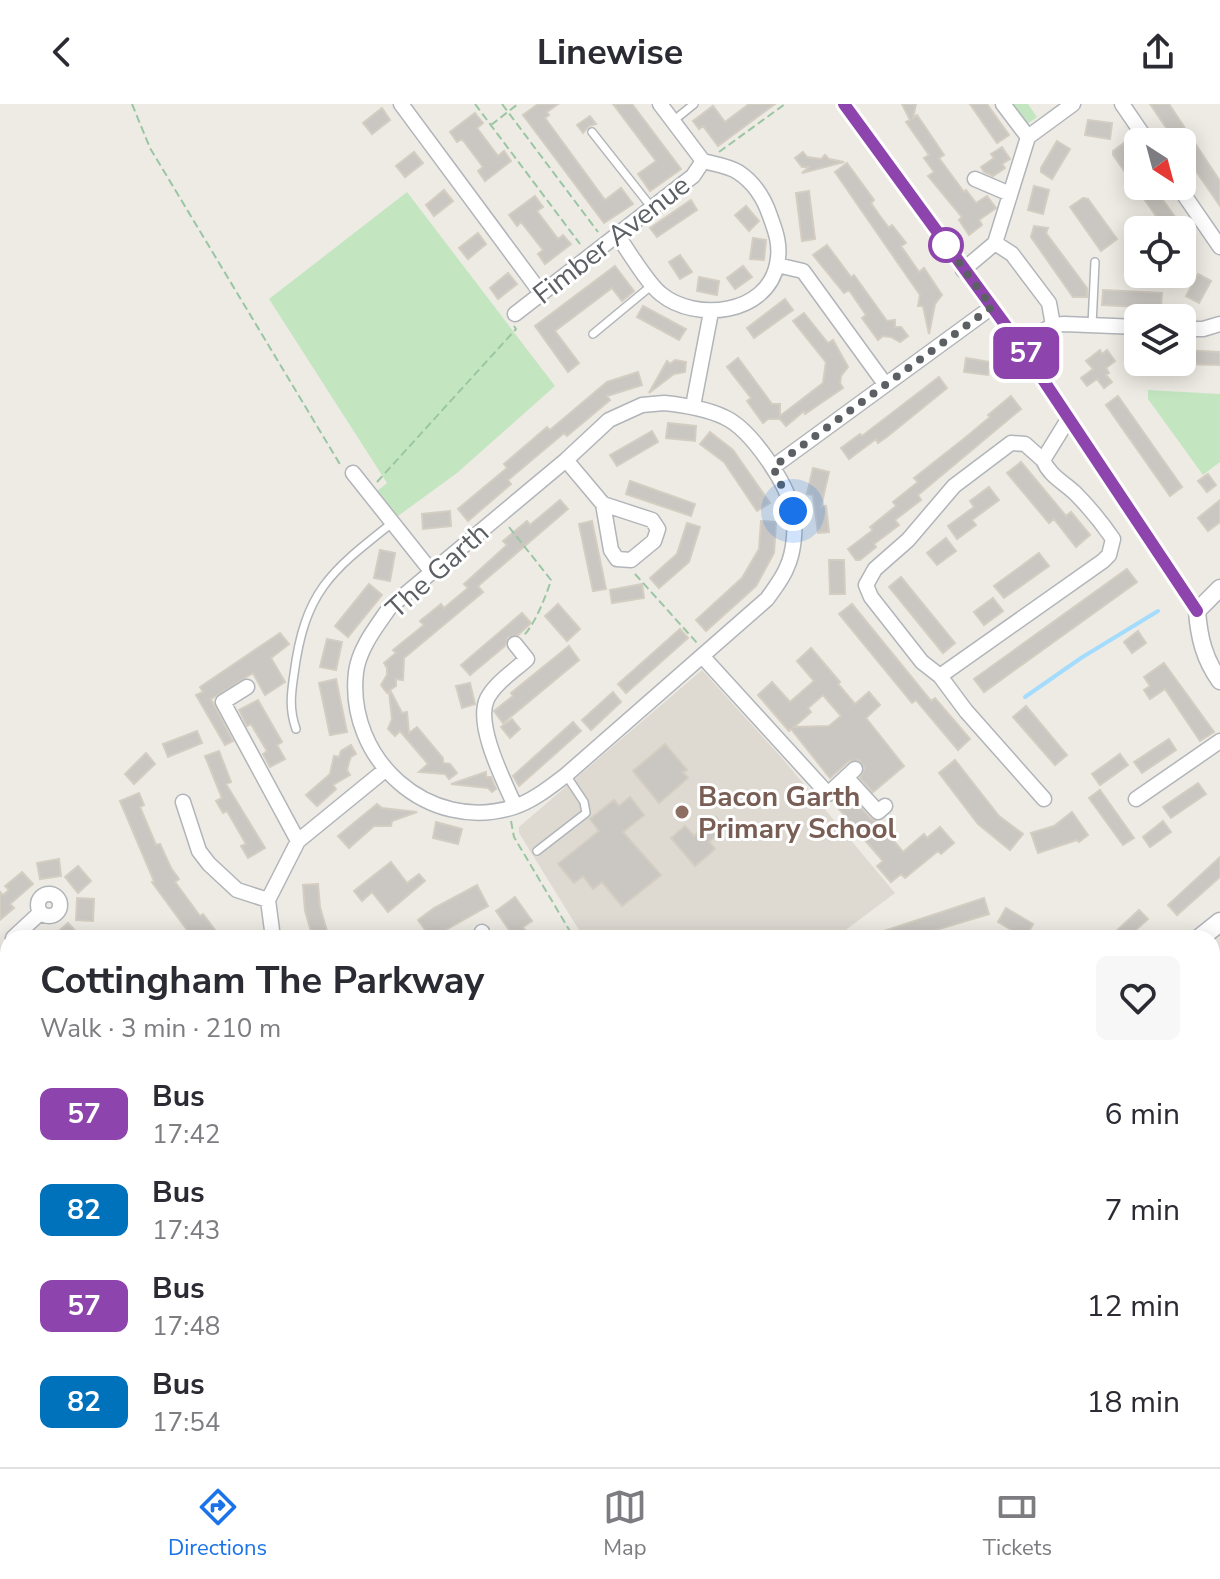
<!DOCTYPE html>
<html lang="en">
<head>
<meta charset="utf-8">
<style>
  body { margin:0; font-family:"Nunito Sans",sans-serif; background:#f7f7f7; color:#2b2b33; height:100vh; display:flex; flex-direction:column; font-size:30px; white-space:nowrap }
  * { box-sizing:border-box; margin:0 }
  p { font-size:26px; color:#7c7c81 }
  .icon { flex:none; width:44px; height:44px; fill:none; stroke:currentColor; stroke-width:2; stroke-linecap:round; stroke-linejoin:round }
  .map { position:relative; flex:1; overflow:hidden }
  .panel { position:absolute; left:0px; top:826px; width:1220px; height:538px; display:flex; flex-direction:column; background:#fff; border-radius:24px 24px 0 0; box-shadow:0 4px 20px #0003 }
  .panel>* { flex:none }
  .badge { padding:0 16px; border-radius:12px; font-size:28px; line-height:52px }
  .needle { width:52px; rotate:144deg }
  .tools { position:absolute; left:1124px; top:24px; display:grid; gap:16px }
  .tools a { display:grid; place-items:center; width:72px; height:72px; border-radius:12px; background:#fff; box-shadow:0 4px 20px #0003; font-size:40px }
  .you { position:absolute; width:40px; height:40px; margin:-20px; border:6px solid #fff; border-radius:50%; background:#1a73e8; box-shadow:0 0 0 12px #1a73e833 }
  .map>.badge { position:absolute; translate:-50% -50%; box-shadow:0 0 0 4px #fff }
  .round { display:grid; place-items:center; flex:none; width:84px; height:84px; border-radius:12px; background:#f7f7f7 }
  .headline { display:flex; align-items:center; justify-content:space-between; height:136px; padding:0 40px }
  h1 { font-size:38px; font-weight:700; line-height:60px }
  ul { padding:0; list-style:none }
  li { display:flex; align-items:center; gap:24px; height:96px; padding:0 40px }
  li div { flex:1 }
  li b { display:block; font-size:30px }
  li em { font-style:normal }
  li .badge { min-width:88px; font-weight:700; text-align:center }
  header { display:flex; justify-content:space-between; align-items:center; height:104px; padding:0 40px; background:#fff; font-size:36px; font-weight:700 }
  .menu { display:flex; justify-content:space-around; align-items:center; height:112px; border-top:2px solid #e1e1e2; background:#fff; font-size:22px; color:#7c7c81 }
  .menu a { display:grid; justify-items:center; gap:4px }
  .menu .on { color:#1a73e8 }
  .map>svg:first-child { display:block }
  .education { fill:#dedad2 }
  .green { fill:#c3e6c1 }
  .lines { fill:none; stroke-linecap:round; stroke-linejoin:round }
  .stream { stroke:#a4dcfe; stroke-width:4 }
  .building { fill:#cac6c1; stroke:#d3cdc2; stroke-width:2; fill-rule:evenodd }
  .service-casing { stroke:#b1b5b9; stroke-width:10 }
  .minor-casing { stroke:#b1b5b9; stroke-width:17 }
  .tertiary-casing { stroke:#b1b5b9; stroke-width:19 }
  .secondary-casing { stroke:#b0b4b9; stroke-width:21 }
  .path { stroke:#9ac6a4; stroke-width:2; stroke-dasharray:8 4; stroke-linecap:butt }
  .service { stroke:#fff; stroke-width:7 }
  .minor { stroke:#fff; stroke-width:14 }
  .tertiary { stroke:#fff; stroke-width:16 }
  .secondary { stroke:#fff; stroke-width:18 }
  .line-casing { stroke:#fff; stroke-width:18 }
  .line { stroke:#8e44ad; stroke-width:12 }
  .walk { stroke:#5c6064; stroke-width:8; stroke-dasharray:0 14.4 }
  .stop-dot { fill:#fff; stroke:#8e44ad; stroke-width:4 }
  .education-dot { fill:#8d6e63; stroke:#fff; stroke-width:3 }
  .labels { text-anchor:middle; stroke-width:6; stroke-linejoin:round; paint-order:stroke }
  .street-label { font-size:28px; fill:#5c6064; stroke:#fff }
  .education-label { font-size:28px; font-weight:bold; fill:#785e54; stroke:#fff; text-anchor:start }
</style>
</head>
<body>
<header><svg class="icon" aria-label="back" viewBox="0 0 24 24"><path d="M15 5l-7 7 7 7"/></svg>Linewise<svg class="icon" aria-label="share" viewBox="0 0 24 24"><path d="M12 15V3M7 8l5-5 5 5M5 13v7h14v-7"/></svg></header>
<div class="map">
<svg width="1220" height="1363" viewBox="0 0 1220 1363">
  <rect width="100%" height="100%" fill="#eeebe4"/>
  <!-- education -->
  <path class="education" d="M702 566 782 654 895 789 835 834H584L519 729V723Z"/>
  <!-- green -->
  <path class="green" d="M1007 0H1028L1037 13 1027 20 1022 19Z
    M407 88 555 282 457 369 398 412 377 387 387 379 269 195Z
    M1148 286 1220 290V358L1203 371 1148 295Z
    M673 1356H787L777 1363H677Z"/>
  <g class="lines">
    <!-- stream -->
    <path class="stream" d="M1025 593 1081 554 1158 507"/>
  </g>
  <!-- building -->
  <path class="building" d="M538 0H558L547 8 549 11 545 14 605 96 621 84 633 100 604 119 523 11Z
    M613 0H632L681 65 650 87 638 70 656 57Z
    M749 0H775L718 42 703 22 699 25 693 17 713 2 725 18Z
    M902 0H916L913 14 917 11 944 51 939 54 964 88 966 86 976 99 987 92 996 104 979 116 982 121 969 131 959 116 962 113 928 72 934 68 924 54 929 51 906 18 910 16Z
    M970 0H987L1009 31 997 39Z
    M1150 0H1169L1179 15 1220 77V102L1182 47V38H1176Z
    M382 4 390 16 372 30 363 19Z
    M475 9 483 19 477 24 498 52 504 47 511 57 485 77 478 67 483 63 462 35 457 38 450 28Z
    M590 12 596 20 589 22 583 29 577 21Z
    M1088 16 1112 19 1110 35 1085 31Z
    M1057 37 1070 45 1052 75 1041 68V64Z
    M1124 39 1138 59V82H1153L1195 141 1182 150V126H1166L1113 51V47Z
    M1002 43 1010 55 1002 60 1005 64 993 72 984 68 981 63 994 54 991 50Z
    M414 48 423 59 405 73 396 62Z
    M803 48 807 53 821 55 825 51 829 55 844 58 802 69 809 63H802L795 54Z
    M847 59 874 96 871 99 880 112 889 124 892 121 906 139 901 142 919 168 924 164 942 191 935 200 929 230 923 202H918L920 191 835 68Z
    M1034 82 1049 86 1043 110 1028 106Z
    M444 86 453 97 434 112 426 101Z
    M809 87 815 135 802 137 796 89Z
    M535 92 543 103 537 107 558 135 563 131 571 140 545 160 538 150 543 146 521 118 517 122 509 111Z
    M1083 94 1088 95 1117 135 1101 147 1070 103Z
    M691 96 697 106 657 133 650 124Z
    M746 102 759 117 749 127 735 111Z
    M1034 122 1048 124 1046 129 1087 184V193H1073L1031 133Z
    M478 129 486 140 468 155 459 144Z
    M753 134 766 136 764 156 750 155Z
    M827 141 851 173 854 171 887 217 895 216V223H901L908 232 900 238 891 233 883 232 878 236 862 214 866 211 849 186 844 189 813 151Z
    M680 151 692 168 680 175 669 158Z
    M615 162 634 187 622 197 612 184 555 227 579 259 568 268 535 222Z
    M743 162 752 173 735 185 727 174Z
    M508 169 517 180 498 195 490 184Z
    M1198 170 1211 177 1199 199 1186 192Z
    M699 173 719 177 717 191 697 187Z
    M1103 186 1162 189 1161 204 1102 201Z
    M785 195 793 206 754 234 747 224Z
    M643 202 686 225 679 236 637 213Z
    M804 209 828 239 833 236 848 263 841 272 840 279 843 284 805 310 804 307 786 322 780 315H768L763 319 747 297 751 294 727 263 738 254 772 300H780V312L823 279 826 258 793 217Z
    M1100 246 1102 250 1107 246 1115 257 1106 264 1109 269 1106 271 1112 278 1104 284 1097 275 1087 282 1081 274 1093 265 1086 257Z
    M1182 246 1220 248V261L1182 260Z
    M966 254 990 258 988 271 964 268Z
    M675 256 686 258 685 268 674 270 649 289 667 257 670 260Z
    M638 268 642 281 607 292 610 296 567 332 564 329 508 376 511 380 468 417 458 405 507 364 504 360 547 323 550 326 607 278Z
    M939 273 947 284 888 332 878 339 876 335 849 355 841 344 860 330 862 332Z
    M1011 292 1021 305 918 391 921 396 895 416 899 421 874 440 876 443 860 456H856L848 445 873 426 870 423 896 402 893 398 918 378 914 374 966 333 990 313 988 311Z
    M1118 292 1182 383 1170 392 1106 301Z
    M668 319 696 322 695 337 666 334Z
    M652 327 658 338 617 362 610 351Z
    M710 328 733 346 770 399 757 407 724 358 700 340Z
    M1021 358 1066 412 1071 408 1090 431 1076 443 1054 415 1049 419 1007 369Z
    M813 364 829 368 821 403 826 402 829 428 818 429 813 391 807 390Z
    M1208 370 1216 381 1207 388 1198 377Z
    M630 377 695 400 691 412 626 390Z
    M989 383 999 396 972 416 976 421 957 435 948 422 974 403 970 397Z
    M560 396 568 405 478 482 483 488 404 554 403 576 396 575V582L390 586 402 609 407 608 409 629 417 623 443 654V659L450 660 457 669 449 675 445 670 419 668 428 660 400 627 395 632 388 625 392 615 389 588 387 589 381 581 387 571V564L384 559 396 549 393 546 424 521 420 517 441 500 444 504 468 484 464 480 507 441 503 437 527 417 530 421Z
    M1220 396V418L1208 427 1198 414Z
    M450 407 451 422 423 425 422 410Z
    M592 417 606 485 593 487 579 420Z
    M761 417 776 418 774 449 756 482 706 527 696 516 742 474 759 445Z
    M687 419 700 423 689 458 659 484 650 474 677 450Z
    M946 434 956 447 937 461 927 449Z
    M380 446 395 449 390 477 374 474Z
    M1039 449 1049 462 1004 494 994 482Z
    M829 456H844L845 490H830Z
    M1127 465 1137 478 984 588 974 575Z
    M901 473 955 539 943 549 889 483Z
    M369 480 382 491 348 533 335 522Z
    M642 480 644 494 612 499 610 486Z
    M993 494 1003 507 984 521 974 508Z
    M558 500 580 525 567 537 545 512Z
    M852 500 931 597 935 594 970 635 958 646 916 596 912 599 839 510Z
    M522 509 531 519 518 531 508 533 505 542 470 571 461 561Z
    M680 525 688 534 626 589 618 580Z
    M1138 527 1146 539 1132 549 1124 538Z
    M280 529 289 540 271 554 285 578 265 591 253 569 211 595 233 637 225 641 196 591 203 588 200 583Z
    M327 535 342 538 336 566 320 563Z
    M569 542 579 556 503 619 494 607 513 592 511 589Z
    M811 544 840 578 838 580 855 600 869 588 880 601 866 614 904 662 873 688 860 674 865 664 859 656 849 657 830 674 791 625 789 627 758 591 772 578 790 598 814 577 797 557ZM823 591 841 612 829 622 794 623 811 608 808 604Z
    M1164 559 1214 628 1200 637 1165 585 1150 595 1144 586 1150 582 1144 573Z
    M336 575 347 628 330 631 319 579Z
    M470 579 475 600 462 604 456 582Z
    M613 588 621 598 591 626 582 616Z
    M258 596 282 638 277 641 285 655 270 663 263 650 267 647 251 620 247 622 239 606Z
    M1026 602 1067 651 1055 661 1013 613Z
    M512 615 520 625 510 634 501 623Z
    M573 618 581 627 519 682 513 672Z
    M197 627 202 639 168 653 163 640Z
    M1169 635 1176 646 1142 669 1134 658Z
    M665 640 687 666 683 668 688 674 659 699 633 667Z
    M351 641 356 650 351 653 349 658 347 666 350 671 333 681 336 685 317 702 306 691 330 670 334 652 339 653 341 647Z
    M219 647 231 678 226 680 265 744 248 754 241 742 246 740 227 707 223 709 216 697 222 694 205 652Z
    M146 649 155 660 134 680 125 670Z
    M1120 650 1128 661 1100 681 1092 670Z
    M955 656 999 712 1023 730 1010 746 978 720 939 669Z
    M486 668V673H491L496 685 492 688 488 684 451 680Z
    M1198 679 1206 690 1171 714 1163 703Z
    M1100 686 1134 734 1123 741 1089 694Z
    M139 689 144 701 140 703 156 741 160 740 171 764 179 775 175 778 200 812 203 810 221 834H193L152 778 154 777 120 697Z
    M630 693 644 711 623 728 661 771 622 802 602 778 593 785 583 772 574 779 558 760 599 727 590 715 614 696 619 702Z
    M852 694 871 715 878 718 903 748 924 730 927 734 940 723 954 739 941 750 938 747 905 774 901 770 891 778 877 762 883 757 857 727 854 729 845 719 849 716 839 705Z
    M377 700 382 704 417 708 392 717 391 722H374L349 744 338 732Z
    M1072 708 1088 731 1079 738 1077 736 1038 749 1031 729 1054 722Z
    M716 713 725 724 709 738 715 745 695 762 671 734 685 722 694 732Z
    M1163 717 1171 728 1150 743 1143 733Z
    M436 718 462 725 458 740 433 734Z
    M1220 753V773L1177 811 1168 801Z
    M59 755 61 772 40 775 37 759Z
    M391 758 407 779 419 770 425 777 388 808 372 788 362 797 354 787Z
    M78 762 91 777 78 789 65 773Z
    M22 768 33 780 10 800 14 804 0 816V788L3 791 9 786 5 782Z
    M318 780 320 803 329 834H313L305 807 303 781Z
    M477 781 488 802 431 834 418 816 434 804Z
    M515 793 532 817 523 823 530 834H515L496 807Z
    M77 794 94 795 93 817 76 816Z
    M984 794 989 810 909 834H863Z
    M1006 804 1033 820 1025 834 998 818Z
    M1139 806 1148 815 1127 834H1109Z
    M68 819 82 834H51Z"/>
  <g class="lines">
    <!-- service casing -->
    <g class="service-casing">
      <path id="service" d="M673 17 694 0
        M592 28 652 104
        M1092 221 1095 158
        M593 230 651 182
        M296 625C289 605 291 590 294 570 305 487 330 468 392 419
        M537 747 586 709 584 698 566 671
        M1214 1001 1220 1009"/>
    </g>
    <!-- minor casing -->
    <g class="minor-casing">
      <path id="minor" d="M401 0 541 189
        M660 0 703 57
        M844 0 1020 241 1197 507
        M1003 0 1028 33
        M1122 0 1148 38
        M975 75 1010 90
        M1178 82 1220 143
        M617 131C628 146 647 179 661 190 695 218 767 211 777 160 781 142 776 128 770 112 764 94 755 79 738 68 729 62 714 60 703 57
        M995 139 1012 150 1049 199 1053 221
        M777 161 803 167 885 280
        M963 166 995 139 1028 33 1073 0
        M515 210 693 72 703 57
        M1182 225H1203L1220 220
        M1020 241 1053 221 1064 220 1138 223
        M664 299C684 301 705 304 724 313 751 325 787 379 793 408 796 424 794 448 787 463 783 474 774 485 767 495L566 671C550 683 533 697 514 703 428 730 346 655 356 568 359 544 377 522 390 503L566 356 609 316 642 301Z
        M693 302 711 208
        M566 356 603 400 652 416 658 425 654 437 631 456 617 455 611 446 603 400
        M773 363 992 203
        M353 369 431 467
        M515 540 527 555C514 567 495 579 487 595 475 621 504 677 515 702
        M703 553 828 690 855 665
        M940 572 1103 457 1109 451 1113 435C1102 419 1089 403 1075 389 1062 377 1050 372 1043 356
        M247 583 223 598 298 737
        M846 673 878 708 885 702
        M1044 695 966 607 940 572 922 558 871 493 866 481 875 465 908 436 954 382 1011 339 1025 340 1043 356 1069 314
        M1136 695 1220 637
        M183 698 199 747 209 760 237 786 268 796
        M38 801a11 11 0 1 1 22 0a11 11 0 1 1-22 0Z
        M13 834 40 809
        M273 834 268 796 298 737 385 666
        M479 834 482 828
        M0 939 8 948
        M0 1076 8 1069
        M1212 1090 1220 1102
        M1212 1176 1220 1170
        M261 1356 266 1363
        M1107 1356 1111 1363
        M935 1363 946 1356"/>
    </g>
    <!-- tertiary casing -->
    <g class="tertiary-casing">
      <path id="tertiary" d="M1220 484 1197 507C1199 533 1204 555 1220 577"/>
    </g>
    <!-- secondary casing -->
    <g class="secondary-casing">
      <path id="secondary" d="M1200 834 1220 818
        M523 1363 535 1356"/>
    </g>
    <!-- path -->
    <path class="path" d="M132 0 150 44 341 362
      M475 0 580 140
      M502 0 598 128
      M491 21 518 0
      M719 48 785 0
      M377 378 516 225 514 222
      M509 423 551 476C547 490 534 522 524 531
      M635 470 698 540
      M511 717 514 733 574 834
      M673 1356 678 1363
      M702 1363 704 1356"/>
    <!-- service -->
    <use href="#service" class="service"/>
    <!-- minor -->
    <use href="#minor" class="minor"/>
    <!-- tertiary -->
    <use href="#tertiary" class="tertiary"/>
    <!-- secondary -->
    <use href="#secondary" class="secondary"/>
  </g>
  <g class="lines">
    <!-- line casing -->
    <g class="line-casing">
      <path id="line" d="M844 0 1020 241 1197 507"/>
    </g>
    <!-- line -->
    <use href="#line" class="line"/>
    <!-- walk -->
    <path class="walk" d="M793 407 773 363 992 203 946 141"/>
  </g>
  <!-- markers -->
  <circle class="stop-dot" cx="946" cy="141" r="16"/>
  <circle class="education-dot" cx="682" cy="708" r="8"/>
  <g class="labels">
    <!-- street labels -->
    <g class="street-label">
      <text transform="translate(611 135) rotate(-38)" y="10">Fimber Avenue</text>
      <text transform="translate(437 466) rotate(-42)" y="10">The Garth</text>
    </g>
    <!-- education labels -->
    <g class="education-label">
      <text x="698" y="702">Bacon Garth<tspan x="698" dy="32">Primary School</tspan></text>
    </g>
  </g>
</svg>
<div class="tools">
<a><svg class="needle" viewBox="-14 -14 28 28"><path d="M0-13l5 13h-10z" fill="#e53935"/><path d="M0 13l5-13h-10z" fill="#7c7c81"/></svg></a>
<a><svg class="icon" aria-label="locate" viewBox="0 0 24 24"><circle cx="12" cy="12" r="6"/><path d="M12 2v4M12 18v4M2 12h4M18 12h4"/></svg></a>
<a><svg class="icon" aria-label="layers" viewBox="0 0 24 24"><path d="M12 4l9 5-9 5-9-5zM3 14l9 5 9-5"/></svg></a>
</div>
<div class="you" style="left:793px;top:407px"></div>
<b class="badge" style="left:1026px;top:249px;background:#8e44ad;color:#fff">57</b>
<section class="panel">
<div class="headline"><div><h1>Cottingham The Parkway</h1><p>Walk · 3 min · 210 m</p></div><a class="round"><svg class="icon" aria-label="heart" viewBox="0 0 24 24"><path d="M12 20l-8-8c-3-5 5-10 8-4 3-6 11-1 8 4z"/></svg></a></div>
<ul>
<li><span class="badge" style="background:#8e44ad;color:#fff">57</span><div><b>Bus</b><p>17:42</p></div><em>6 min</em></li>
<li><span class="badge" style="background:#0072bc;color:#fff">82</span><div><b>Bus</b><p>17:43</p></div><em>7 min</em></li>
<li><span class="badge" style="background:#8e44ad;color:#fff">57</span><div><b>Bus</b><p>17:48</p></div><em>12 min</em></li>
<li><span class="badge" style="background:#0072bc;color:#fff">82</span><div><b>Bus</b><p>17:54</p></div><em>18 min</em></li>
</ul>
</section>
</div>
<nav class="menu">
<a class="on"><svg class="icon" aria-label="directions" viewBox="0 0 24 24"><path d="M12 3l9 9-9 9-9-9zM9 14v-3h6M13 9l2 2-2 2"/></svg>Directions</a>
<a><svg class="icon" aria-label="map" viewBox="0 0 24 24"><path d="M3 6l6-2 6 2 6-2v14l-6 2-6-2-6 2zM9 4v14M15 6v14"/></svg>Map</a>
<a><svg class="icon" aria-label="tickets" viewBox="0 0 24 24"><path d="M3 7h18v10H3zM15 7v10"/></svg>Tickets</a>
</nav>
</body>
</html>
